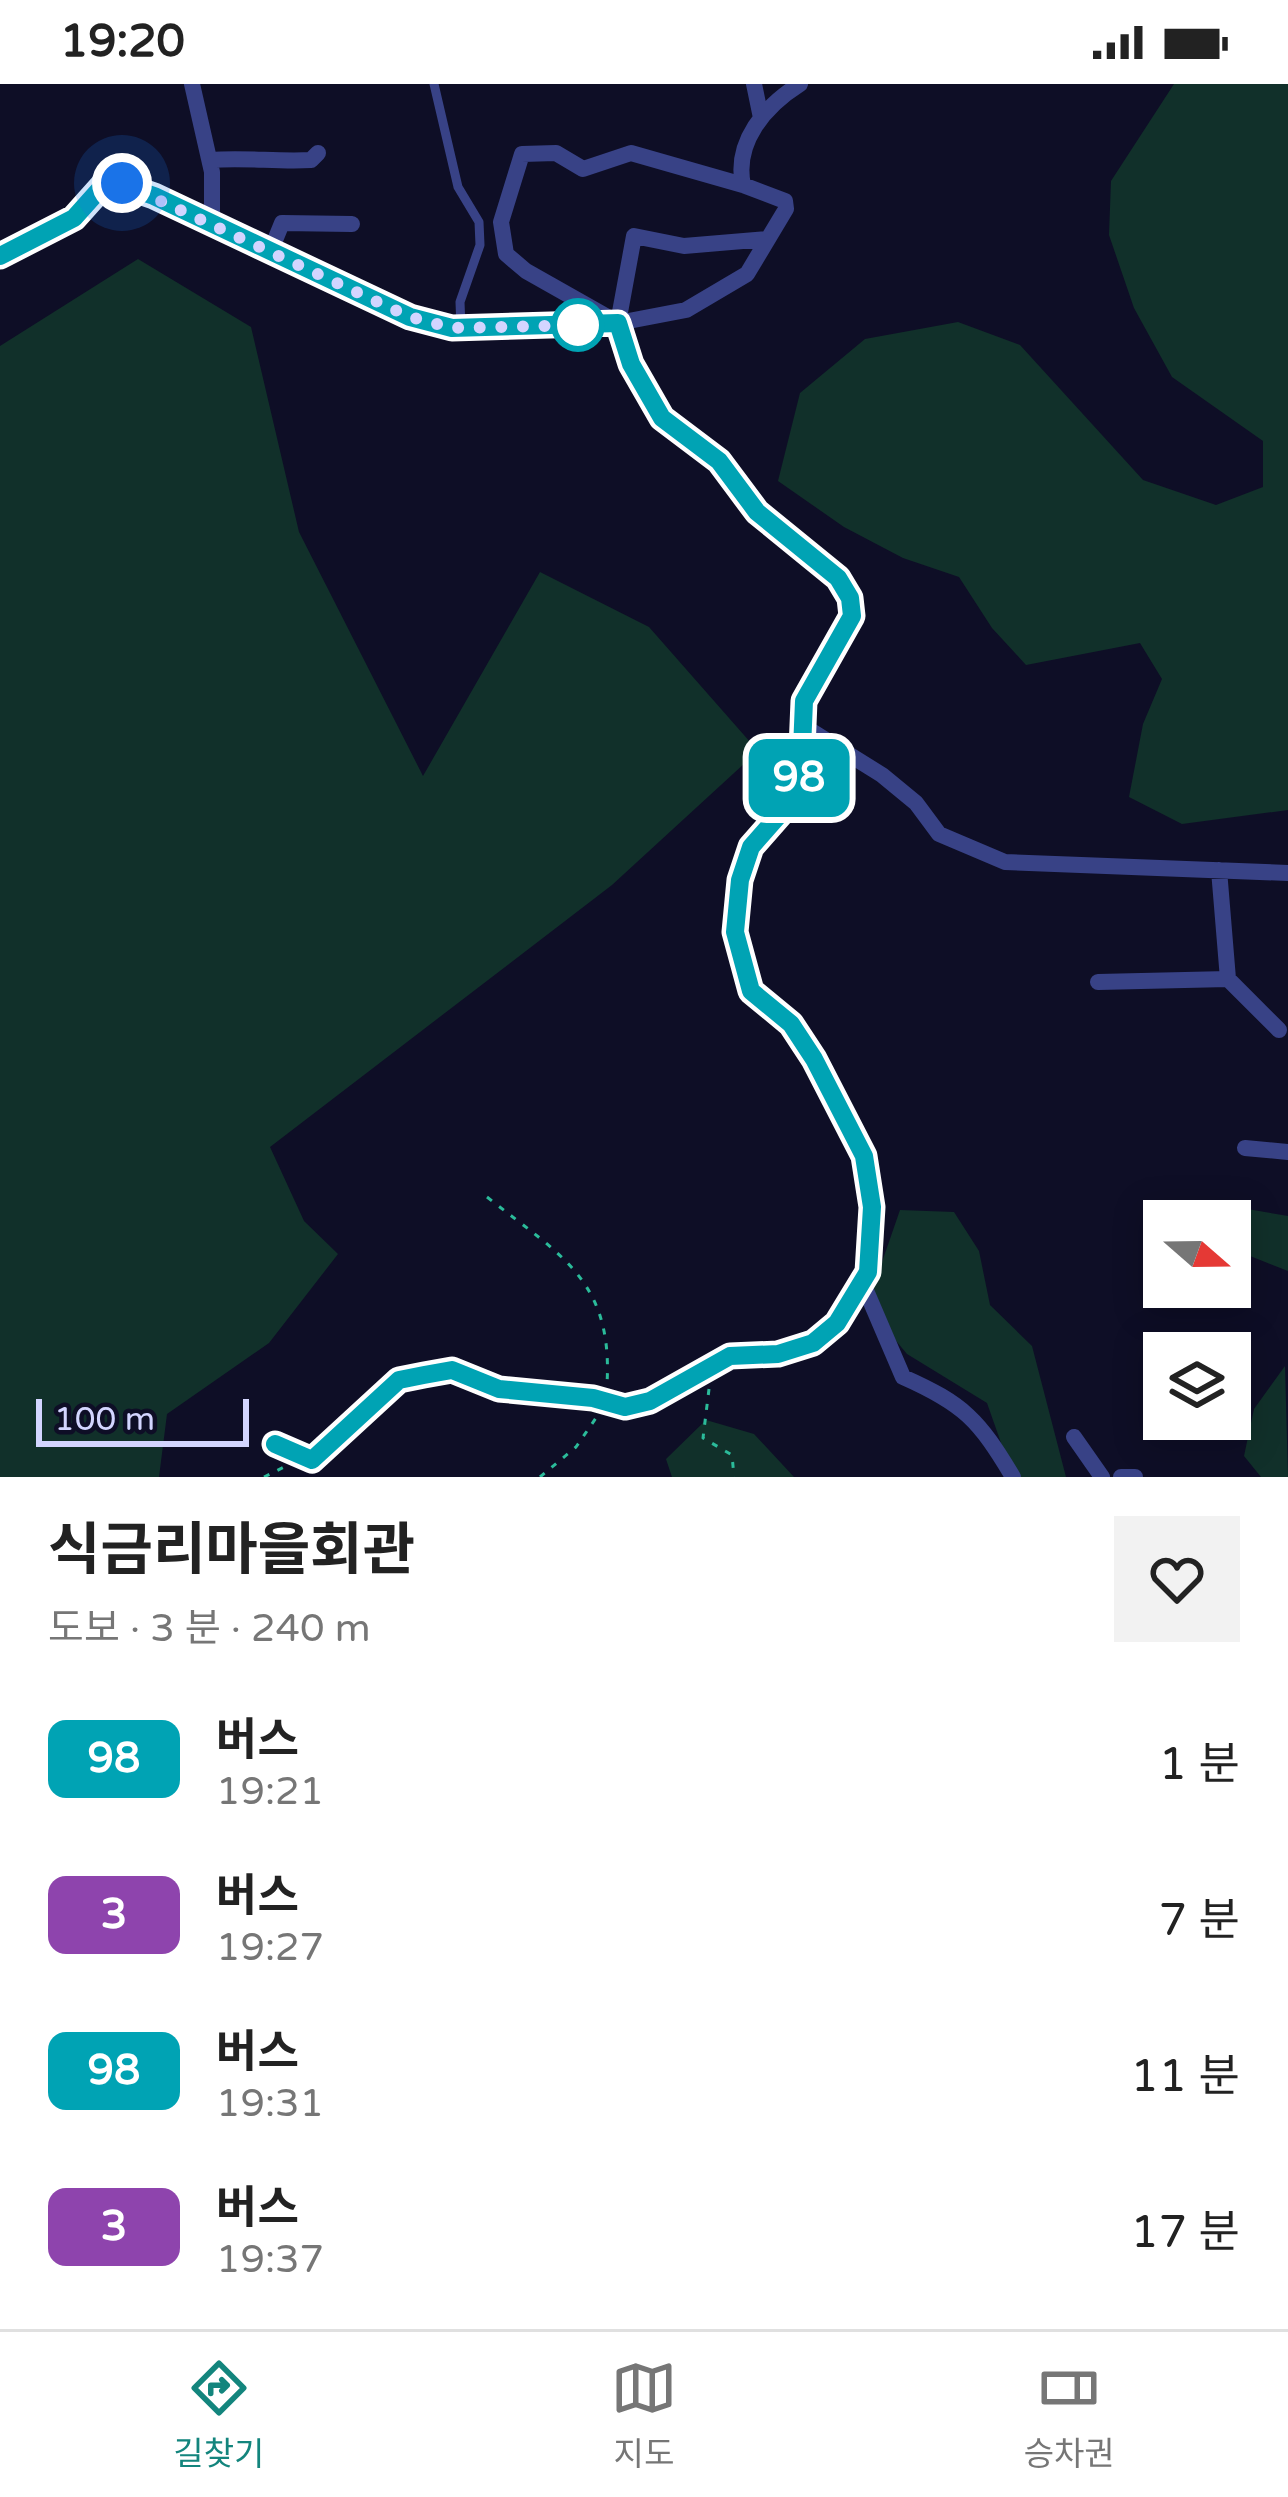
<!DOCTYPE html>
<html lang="ko">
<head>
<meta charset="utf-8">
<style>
  body { margin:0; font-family:"Varela Round","Noto Sans KR",sans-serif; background:#f2f2f2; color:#222; height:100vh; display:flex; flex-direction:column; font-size:45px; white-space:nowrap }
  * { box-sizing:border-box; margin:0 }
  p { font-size:39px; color:#767676 }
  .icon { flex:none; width:66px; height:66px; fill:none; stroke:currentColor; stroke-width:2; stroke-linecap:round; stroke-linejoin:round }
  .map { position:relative; height:1393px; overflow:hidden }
  .details { display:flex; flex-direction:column; background:#fff; flex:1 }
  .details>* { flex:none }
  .badge { padding:0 24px; border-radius:18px; font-size:42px; line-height:78px }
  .needle { width:78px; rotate:110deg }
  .controls { position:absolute; left:1143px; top:1116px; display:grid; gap:24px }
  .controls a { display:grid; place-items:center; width:108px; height:108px; border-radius:0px; background:#fff; box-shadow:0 6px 30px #0003; font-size:60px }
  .scale { position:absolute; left:36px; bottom:30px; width:213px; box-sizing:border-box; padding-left:12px; border:6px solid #d3d5ff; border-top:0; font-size:33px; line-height:42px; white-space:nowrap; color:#d3d5ff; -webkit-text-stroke:9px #0e0e26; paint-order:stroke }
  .you { position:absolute; width:60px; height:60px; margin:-30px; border:9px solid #fff; border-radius:50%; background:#1a73e8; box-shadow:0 0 0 18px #1a73e833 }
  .map>.badge { position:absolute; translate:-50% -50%; box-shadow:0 0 0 6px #fff }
  .round { display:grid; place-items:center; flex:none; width:126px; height:126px; border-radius:0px; background:#f2f2f2 }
  .summary { display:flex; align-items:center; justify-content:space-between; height:204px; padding:0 48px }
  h1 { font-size:57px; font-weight:700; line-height:90px }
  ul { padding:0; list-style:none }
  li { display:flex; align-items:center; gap:36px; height:156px; padding:0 48px }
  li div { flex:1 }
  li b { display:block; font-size:45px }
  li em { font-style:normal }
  li .badge { min-width:132px; font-weight:700; text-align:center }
  .status { display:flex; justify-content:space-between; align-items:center; height:84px; padding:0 60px; background:#fff; direction:ltr }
  .status svg { height:33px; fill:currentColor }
  .tabs { display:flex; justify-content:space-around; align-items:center; height:168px; border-top:3px solid #e0e0e0; background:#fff; font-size:33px; color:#767676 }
  .tabs a { display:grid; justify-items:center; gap:6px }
  .tabs .on { color:#13857d }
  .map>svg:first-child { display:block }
  .green { fill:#11302a }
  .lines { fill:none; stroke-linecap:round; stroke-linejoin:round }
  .path { stroke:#2bbb9a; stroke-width:3; stroke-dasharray:6 9; stroke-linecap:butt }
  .service { stroke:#384286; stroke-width:9 }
  .minor { stroke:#384286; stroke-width:16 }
  .line-casing { stroke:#fff; stroke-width:27 }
  .line { stroke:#00a3b4; stroke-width:18 }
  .walk { stroke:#d3d5ff; stroke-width:12; stroke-dasharray:0 21.6 }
  .stop-dot { fill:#fff; stroke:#00a3b4; stroke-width:6 }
</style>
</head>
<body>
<div class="status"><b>19:20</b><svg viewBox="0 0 49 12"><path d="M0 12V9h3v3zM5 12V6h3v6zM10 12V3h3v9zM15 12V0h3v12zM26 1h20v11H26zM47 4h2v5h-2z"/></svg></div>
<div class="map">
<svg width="1288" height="1393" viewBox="0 0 1288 1393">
  <rect width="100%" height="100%" fill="#0e0e26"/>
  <!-- green -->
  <path class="green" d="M1174 0H1288V726L1182 740 1129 713 1143 640 1162 595 1140 559 1026 581 992 544 959 493 903 474 844 443 778 397 800 309 865 255 958 238 1020 261 1143 396 1216 421 1263 403V357L1172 293 1134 224 1109 151 1111 97Z
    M138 175 251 243 299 448 423 692 540 488 649 543 758 667 612 801 270 1063 304 1137 338 1170 269 1259 167 1330 159 1393H0V262Z
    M1236 1123 1288 1132V1187L1250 1172 1230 1151V1137H1224Z
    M900 1126 954 1128 979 1167 990 1221 1032 1262 1066 1393H1013L987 1319 907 1270 877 1234 872 1207Z
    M1285 1282 1288 1393H1261L1244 1372 1254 1325Z
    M706 1336 754 1350 794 1393H672L666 1375Z"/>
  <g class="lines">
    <!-- path -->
    <path class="path" d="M487 1113C560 1171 613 1196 607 1300
      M709 1305 703 1354 732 1371 734 1393
      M264 1393 284 1383
      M540 1393 576 1363 598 1331"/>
    <!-- service -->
    <path class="service" d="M434 0 458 103 479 138 480 161 460 218 461 244"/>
    <!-- minor -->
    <path class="minor" d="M192 0 212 88V141
      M754 0 761 34
      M210 76C244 73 277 78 311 76L318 69
      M271 166 282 139 352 140
      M0 172 74 134 108 96 271 166 369 218 452 244 618 239 686 226 747 190 786 125 785 117 743 101C734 58 765 22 800 0
      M618 239 634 152 684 162 768 155
      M805 643 882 691 916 719 939 750 1005 778 1288 789
      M1219 786 1228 895 1279 946
      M1098 898 1228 895
      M1245 1064 1288 1068
      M864 1202 903 1293C964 1320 979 1336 1013 1393
      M1074 1353 1102 1393
      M275 1360 312 1376 399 1296 425 1291 452 1286 499 1305 593 1314 625 1323 650 1317 730 1272 779 1270 813 1259 837 1239 868 1188 872 1123 864 1072 814 975 791 940 751 907 735 849 740 797 751 763 794 714 801 689 804 617 852 532 849 514 838 495 757 428 719 377 662 334 631 280 618 239 526 187 506 170 501 138 522 70 556 69 583 85 631 69 743 101
      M1121 1393H1135"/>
  </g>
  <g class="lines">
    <!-- line casing -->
    <g class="line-casing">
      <path id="line" d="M0 172 74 134 108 96 154 112 410 233 452 244 618 239 631 280 662 334 719 377 757 428 838 494 850 514 852 532 804 617 801 689 794 714 751 763 740 796 735 848 751 907 791 940 814 975 864 1072 872 1123 868 1188 837 1239 813 1259 778 1270 730 1272 650 1317 625 1323 593 1314 499 1305 452 1286 424 1291 399 1296 312 1376 275 1360"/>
    </g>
    <!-- line -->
    <use href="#line" class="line"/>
    <!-- walk -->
    <path class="walk" d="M122 99 410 233 452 244 588 241H578"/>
  </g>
  <!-- markers -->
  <circle class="stop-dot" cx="578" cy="241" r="24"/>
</svg>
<div class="controls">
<a><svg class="needle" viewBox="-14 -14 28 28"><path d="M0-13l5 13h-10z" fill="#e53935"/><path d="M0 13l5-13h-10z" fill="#767676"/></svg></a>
<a><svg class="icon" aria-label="layers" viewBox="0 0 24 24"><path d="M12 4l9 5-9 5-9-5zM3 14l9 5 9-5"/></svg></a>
</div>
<div class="scale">100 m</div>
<div class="you" style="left:122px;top:99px"></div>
<b class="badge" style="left:799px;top:694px;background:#00a3b4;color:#fff">98</b>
</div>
<section class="details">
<div class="summary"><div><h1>식금리마을회관</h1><p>도보 · 3 분 · 240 m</p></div><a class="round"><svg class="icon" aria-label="heart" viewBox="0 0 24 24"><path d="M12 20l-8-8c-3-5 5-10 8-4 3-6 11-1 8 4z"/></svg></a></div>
<ul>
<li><span class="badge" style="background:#00a3b4;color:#fff">98</span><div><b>버스</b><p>19:21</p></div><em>1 분</em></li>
<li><span class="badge" style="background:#8e44ad;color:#fff">3</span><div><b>버스</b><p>19:27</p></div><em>7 분</em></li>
<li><span class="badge" style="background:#00a3b4;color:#fff">98</span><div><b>버스</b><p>19:31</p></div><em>11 분</em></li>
<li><span class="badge" style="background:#8e44ad;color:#fff">3</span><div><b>버스</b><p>19:37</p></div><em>17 분</em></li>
</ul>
</section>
<nav class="tabs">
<a class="on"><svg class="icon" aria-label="directions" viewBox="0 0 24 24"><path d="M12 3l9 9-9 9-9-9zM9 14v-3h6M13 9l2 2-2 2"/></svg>길찾기</a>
<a><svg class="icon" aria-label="map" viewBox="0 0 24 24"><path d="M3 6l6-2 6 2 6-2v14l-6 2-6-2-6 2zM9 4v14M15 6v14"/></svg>지도</a>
<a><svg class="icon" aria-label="tickets" viewBox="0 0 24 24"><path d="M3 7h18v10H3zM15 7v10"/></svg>승차권</a>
</nav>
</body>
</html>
